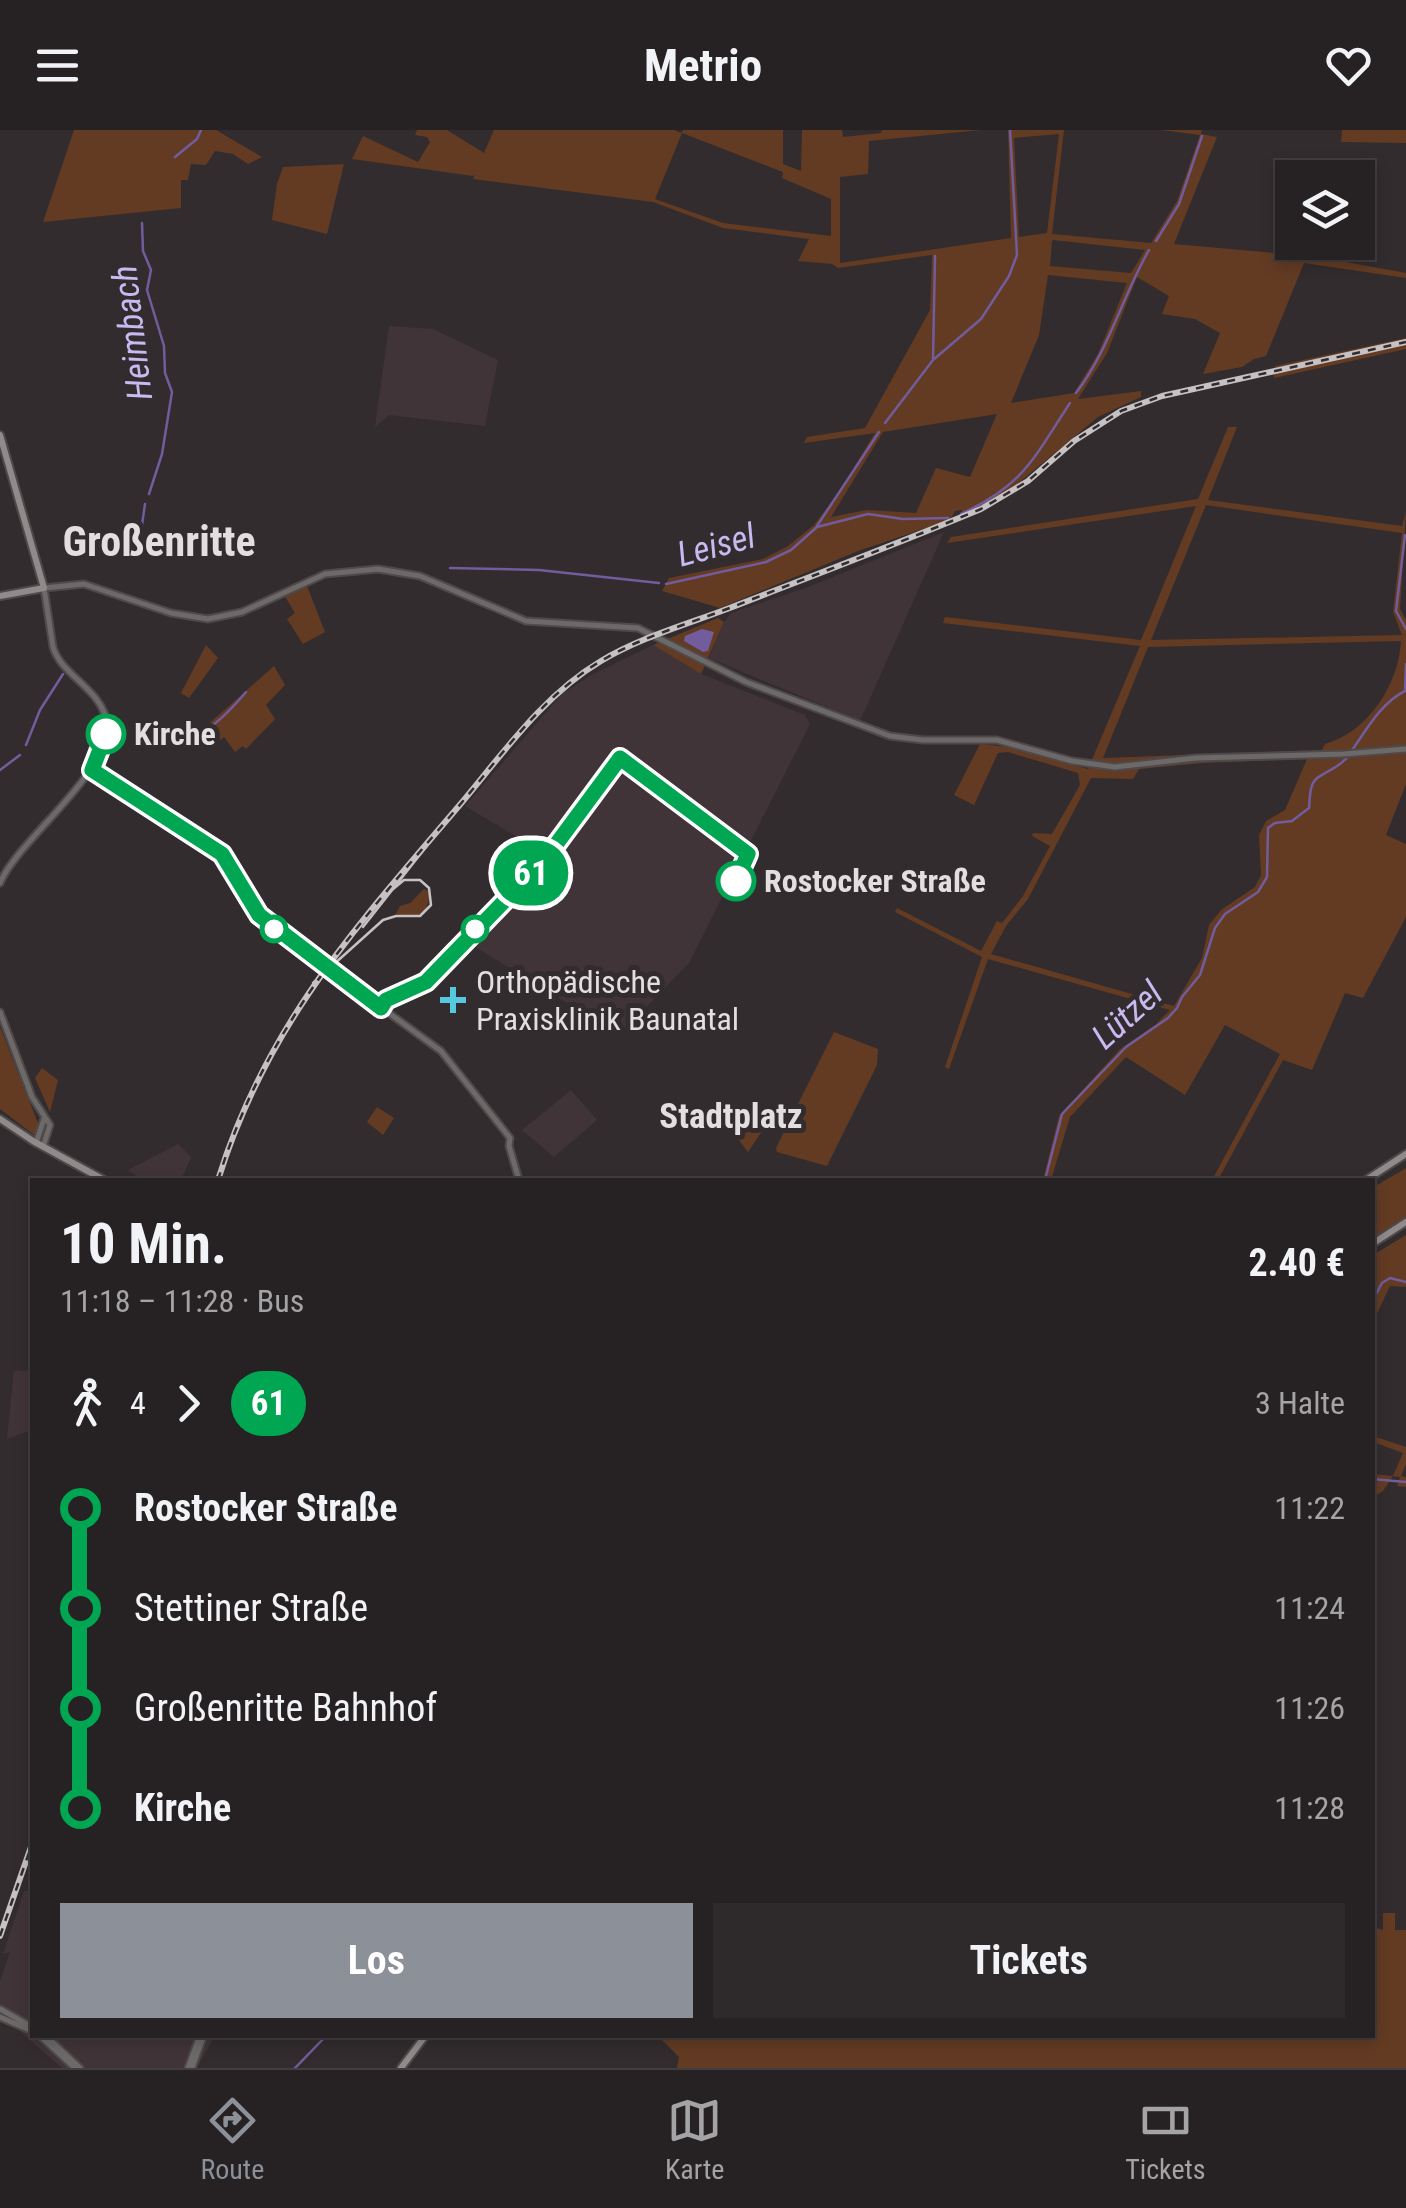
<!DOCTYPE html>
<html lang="de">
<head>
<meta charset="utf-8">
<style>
  body { margin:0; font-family:"Roboto Condensed",sans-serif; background:#2e292a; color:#f1f3f6; height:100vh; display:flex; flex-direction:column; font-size:38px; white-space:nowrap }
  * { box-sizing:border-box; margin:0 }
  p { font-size:32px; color:#a4a3a5 }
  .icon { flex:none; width:55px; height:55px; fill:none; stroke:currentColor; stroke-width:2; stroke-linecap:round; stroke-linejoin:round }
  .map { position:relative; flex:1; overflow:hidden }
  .drawer { position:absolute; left:30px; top:1048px; width:1345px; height:860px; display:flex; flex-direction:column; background:#262122; border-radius:0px; box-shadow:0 5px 15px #0003,0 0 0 2px #423e40 }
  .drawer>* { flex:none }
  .badge { padding:0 20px; border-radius:32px; font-size:35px; line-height:65px }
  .fabs { position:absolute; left:1275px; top:30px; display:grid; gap:20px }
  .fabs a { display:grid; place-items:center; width:100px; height:100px; border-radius:0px; background:#262122; box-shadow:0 5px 15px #0003,0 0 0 2px #423e40; font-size:50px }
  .map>.badge { position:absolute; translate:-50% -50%; box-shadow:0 0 0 5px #fff }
  .legs { display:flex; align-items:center; gap:15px; height:110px; padding:0 30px; font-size:32px }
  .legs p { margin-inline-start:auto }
  .overview { display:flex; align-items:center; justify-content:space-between; height:170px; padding:0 30px }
  h1 { font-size:55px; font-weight:700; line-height:75px }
  .cta { display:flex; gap:20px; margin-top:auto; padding:20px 30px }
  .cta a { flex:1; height:115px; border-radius:0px; background:#8c9099; color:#fff; font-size:40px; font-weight:700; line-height:115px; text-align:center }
  .cta a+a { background:#2e292a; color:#f1f3f6 }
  ul { padding:0 30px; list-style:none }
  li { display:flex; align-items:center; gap:35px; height:100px; font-size:38px }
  li i { display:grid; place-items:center; width:15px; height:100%; margin:0 12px; background:currentColor }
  li i::after { content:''; width:25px; height:25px; margin:-12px; border:8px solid; border-radius:50%; background:#262122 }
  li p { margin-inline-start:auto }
  li:first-child i { background:linear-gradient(#0000 50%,currentColor 0) }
  li:last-child i { background:linear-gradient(currentColor 50%,#0000 0) }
  header { display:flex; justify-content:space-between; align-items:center; height:130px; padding:0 30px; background:#262122; font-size:45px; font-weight:700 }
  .menu { display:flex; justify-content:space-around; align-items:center; height:140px; border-top:2px solid #423e40; background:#262122; font-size:28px; color:#a4a3a5 }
  .menu a { display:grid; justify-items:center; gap:5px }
  .menu .selected { color:#8c9099 }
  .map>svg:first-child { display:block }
  .built { fill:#413439 }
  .green { fill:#633b23; fill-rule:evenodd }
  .water { fill:#715c9d }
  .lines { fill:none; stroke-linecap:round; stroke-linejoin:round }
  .stream { stroke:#715c9d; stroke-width:2.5 }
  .tertiary-casing { stroke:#4e494a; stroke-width:9 }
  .secondary-casing { stroke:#4e494a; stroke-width:10 }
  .tertiary { stroke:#6d6969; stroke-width:5 }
  .secondary { stroke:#908b8a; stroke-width:6 }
  .tram { stroke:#c6c2c3; stroke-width:2.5 }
  .rail-casing { stroke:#c6c2c3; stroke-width:6 }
  .rail { stroke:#322c2e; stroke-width:2.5; stroke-dasharray:8; stroke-linecap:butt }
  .line-1-casing { stroke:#fff; stroke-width:22 }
  .line-1 { stroke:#00a651; stroke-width:15 }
  .stop-1-dot { fill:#fff; stroke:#00a651; stroke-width:5 }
  .poi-dot { fill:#56c9e0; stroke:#322c2e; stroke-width:4 }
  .labels { text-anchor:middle; stroke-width:10; stroke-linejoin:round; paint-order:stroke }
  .stop-label { font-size:32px; font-weight:bold; fill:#e3dfe0; stroke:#322c2e; text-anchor:start }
  .poi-label { font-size:32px; fill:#e3dfe0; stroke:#322c2e; text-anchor:start }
  .water-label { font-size:35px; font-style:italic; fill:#c9b9f1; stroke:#322c2e }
  .neighbourhood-label { font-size:35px; font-weight:bold; fill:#e3dfe0; stroke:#322c2e }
  .district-label { font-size:42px; font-weight:bold; fill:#e3dfe0; stroke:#322c2e }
</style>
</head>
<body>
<header><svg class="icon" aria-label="menu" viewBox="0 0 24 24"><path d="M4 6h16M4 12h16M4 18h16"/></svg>Metrio<svg class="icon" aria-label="heart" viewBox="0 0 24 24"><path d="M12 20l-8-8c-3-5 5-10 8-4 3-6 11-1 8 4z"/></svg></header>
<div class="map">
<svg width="1406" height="1938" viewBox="0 0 1406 1938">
  <rect width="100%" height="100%" fill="#322c2e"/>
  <!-- built -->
  <path class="built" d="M389 196 433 199 498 230 485 296 389 285 375 297Z
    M944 402 860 591 709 528 724 492 731 483 808 457Z
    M653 515 701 544 805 585 810 594 689 833 621 903H616L472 815 471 812 551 727 465 676 562 564 591 545Z
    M571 960 597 990 554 1027 522 1000Z
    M178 1014 191 1027 181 1050H142L128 1040Z
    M32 1240V1300L7 1309 14 1241Z
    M32 1755V1905H215L197 1938H62L0 1884V1852L10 1822 3 1824 24 1761H30Z"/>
  <!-- green -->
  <path class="green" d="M74 0H216L262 27 248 34 233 24 215 21 206 35 191 34 188 50H181V78L43 92Z
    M417 0H447L484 23 494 0H674L681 3 683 0H783V34L801 41 802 0H842L843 7 881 3 882 0H981L869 11 868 44 840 47V133L1011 108 1008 0H1064L1052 104 1151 113 1177 71 1200 5 1161 0H1202L1201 4 1217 7 1174 114 1296 125 1302 113H1311L1307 125 1406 143V148L1304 133 1266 226 1254 229 1242 237 1203 244 1220 203 1195 189 1162 184 1169 166 1137 147 1107 223 1078 269 1141 261V267L1098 287 1008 362 961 385 962 380 955 381 950 390 858 421 720 478 662 461 669 448 763 429 788 416 814 395 839 362 875 303 804 313 807 307 865 298 930 180 932 125 838 138 832 134 798 131 809 109 723 98 653 72 473 49 475 44 473 46 352 29 363 6 418 32 430 12 427 7 415 5ZM682 3 783 42 782 48 831 69V106L723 93 655 69ZM1059 4 1047 103 1019 107 1014 8ZM1052 111 1053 110 1145 120 1131 143 1050 136ZM1048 145 1127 153 1098 224 1074 263 1011 273 1039 205ZM997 284 970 347 936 338 916 383 867 380 831 387 883 302Z
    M1342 0H1406V13L1341 12Z
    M344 34 327 104 272 90 277 54 283 37Z
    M1406 208V219L1274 248 1275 236Z
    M1228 297H1237L1208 370 1402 396 1406 382 1400 479 1406 490V654L1386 705 1406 714V787L1363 868 1345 863 1312 940 1283 930 1218 1050H1212L1280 924 1225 895 1185 965 1126 927 1070 987 1051 1050H1043L1059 986 1120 919 1155 895 1170 880 988 829 949 939 945 937 982 827 895 782 897 778 981 821 997 791 1002 793 1023 766 1050 716 1032 706 1033 703 1052 704 1080 655 1078 643 1008 622 998 623 974 675 954 665 980 614 1009 617 1088 639 1140 516 943 493 945 487 1141 510 1196 376 947 413 951 407 1198 369ZM1206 375 1402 403 1393 482 1402 505 1151 510ZM1401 511C1399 554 1368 602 1325 614L1322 620 1103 628 1148 517ZM1307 629 1285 680 1266 691 1259 705 1261 745 1255 757 1221 780 1209 795 1202 828 1174 876 991 824 1006 796 1028 769 1091 648 1133 649 1139 639 1202 633Z
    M307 456 325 502 303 514 287 489 295 483 284 465Z
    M718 488 724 492 701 544 653 515Z
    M206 515 218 528 189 568 181 563Z
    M274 536 285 555 266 575 275 589 246 619 243 616 235 622 224 607 212 617 186 619 188 605 204 598Z
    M424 759 431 762 425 782 413 787 396 784 400 776 410 773Z
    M0 897 40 998 34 1005 0 979Z
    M834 902 878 919 877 935 827 1036 777 1022 776 1018Z
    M42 938 58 950 50 982 35 948Z
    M726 974 751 988 733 1002 719 984Z
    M377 977 394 988 383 1005 367 992Z
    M757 991 766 995 748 1022 734 1004Z
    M1406 1038V1089L1373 1108 1372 1058Z
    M1406 1105V1157L1390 1156 1373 1192V1125Z
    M1373 1306 1406 1317V1334L1401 1346 1406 1347V1357L1397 1356 1400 1347 1393 1346 1383 1361 1373 1367V1344L1393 1346 1403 1323 1373 1312Z
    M1383 1783H1395V1800H1406V1938H677L679 1927 661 1909 662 1905H1372L1373 1797 1383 1800Z"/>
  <!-- water -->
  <path class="water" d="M702 499 714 502 708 521 703 522 684 511 685 506Z"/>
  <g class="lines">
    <!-- stream -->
    <path class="stream" d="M175 27 197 9 201 0
      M142 93 143 121 151 140 147 160 164 216 165 243 172 262 162 324 149 364
      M1156 111 1179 74 1202 6
      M933 230 935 126
      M1076 263C1109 220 1122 167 1149 120
      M885 293 933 230 981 189 1009 146 1017 125 1010 0
      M961 384C1024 355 1033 329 1070 273
      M817 396 879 302
      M1405 405 1396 481 1406 499
      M127 430 141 402 145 374
      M450 438 539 440 659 453
      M666 454 766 432 791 420 817 397 868 384 903 389 948 388
      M164 607C203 611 222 590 246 562
      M26 615 40 580 63 544
      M0 640 20 625
      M1045 1050 1062 984 1126 917 1168 888 1177 878 1182 867 1200 845 1215 798 1225 784 1258 762 1267 747 1268 698 1275 693 1292 691 1309 678C1310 670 1309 656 1316 649 1326 641 1341 637 1348 626 1364 604 1380 573 1405 561L1406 534
      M1372 1172 1382 1153 1390 1148 1406 1152
      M1372 1349 1406 1352
      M295 1938 327 1905"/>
    <!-- tertiary casing -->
    <g class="tertiary-casing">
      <path id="tertiary" d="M93 641 222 724 254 779 275 800 441 921 510 1008 509 1016 519 1050
        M0 753C20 706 122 636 105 585 95 556 61 544 53 517L44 458 84 454 171 483 208 489 242 482 325 444 378 439 420 446 526 491 638 498 746 552 890 606 923 610H997L1072 631 1115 637 1196 628 1344 624 1406 619
        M0 882 32 967 50 995 43 1017
        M36 1013 44 989
        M0 1879 32 1897
        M0 1887 32 1901
        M39 1905 75 1938
        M45 1905 80 1938
        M188 1938 200 1905
        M192 1938 204 1905"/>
    </g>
    <!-- secondary casing -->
    <g class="secondary-casing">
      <path id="secondary" d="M0 305 44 458 0 466
        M0 989 33 1011 104 1050
        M1366 1050 1406 1024
        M1372 1114 1406 1092
        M401 1938 426 1905"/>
    </g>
    <!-- tertiary -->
    <use href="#tertiary" class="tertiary"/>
    <!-- secondary -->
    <use href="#secondary" class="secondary"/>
    <!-- tram -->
    <path class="tram" d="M363 797 448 689
      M313 853 383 790 396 786H420L431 775 429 758 420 750H404L392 760"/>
    <!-- rail casing -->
    <g class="rail-casing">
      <path id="rail" d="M218 1050C266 895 356 797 458 677 502 625 542 566 601 531 639 508 685 495 727 479 812 446 897 414 981 379L1028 351 1074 311 1121 281 1162 266 1406 212
        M0 1806 32 1714"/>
    </g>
    <!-- rail -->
    <use href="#rail" class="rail"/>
  </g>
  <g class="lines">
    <!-- line-1 casing -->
    <g class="line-1-casing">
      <path id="line-1" d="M106 604 92 640 222 724 259 785 381 878 386 870 426 852 546 728 620 628 748 724 736 751"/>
    </g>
    <!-- line-1 -->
    <use href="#line-1" class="line-1"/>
  </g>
  <!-- markers -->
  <g class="stop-1-dot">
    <circle cx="106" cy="604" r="18"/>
    <circle cx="736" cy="751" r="18"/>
    <circle cx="274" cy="799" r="12"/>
    <circle cx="475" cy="799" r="12"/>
  </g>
  <path class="poi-dot" d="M448 855h10v10h10v10h-10v10h-10v-10h-10v-10h10z"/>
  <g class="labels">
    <!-- stop labels -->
    <g class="stop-label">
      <text x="134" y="615">Kirche</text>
      <text x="764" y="762">Rostocker Straße</text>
    </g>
    <!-- poi labels -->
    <g class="poi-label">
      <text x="476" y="863">Orthopädische<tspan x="476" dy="37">Praxisklinik Baunatal</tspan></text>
    </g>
    <!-- water labels -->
    <g class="water-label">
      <text transform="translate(132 203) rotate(-97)" y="12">Heimbach</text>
      <text transform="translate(716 415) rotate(-15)" y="12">Leisel</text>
      <text transform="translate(1127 885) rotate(-42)" y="12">Lützel</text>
    </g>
    <!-- neighbourhood labels -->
    <g class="neighbourhood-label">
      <text x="731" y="998">Stadtplatz</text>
    </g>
    <!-- district labels -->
    <g class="district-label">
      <text x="159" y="426">Großenritte</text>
    </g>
  </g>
</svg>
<div class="fabs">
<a><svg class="icon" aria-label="layers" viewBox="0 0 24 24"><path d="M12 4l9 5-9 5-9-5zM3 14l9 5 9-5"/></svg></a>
</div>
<b class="badge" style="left:531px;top:743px;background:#00a651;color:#fff">61</b>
<section class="drawer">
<div class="overview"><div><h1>10 Min.</h1><p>11:18 – 11:28 · Bus</p></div><b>2.40 €</b></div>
<div class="legs"><svg class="icon" aria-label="walk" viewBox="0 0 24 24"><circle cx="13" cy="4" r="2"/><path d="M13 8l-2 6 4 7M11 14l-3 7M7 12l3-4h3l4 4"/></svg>4<svg class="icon" aria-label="forward" viewBox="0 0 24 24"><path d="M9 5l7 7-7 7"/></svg><b class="badge" style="background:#00a651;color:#fff">61</b><p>3 Halte</p></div>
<ul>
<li><i style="color:#00a651"></i><b>Rostocker Straße</b><p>11:22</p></li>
<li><i style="color:#00a651"></i><span>Stettiner Straße</span><p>11:24</p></li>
<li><i style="color:#00a651"></i><span>Großenritte Bahnhof</span><p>11:26</p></li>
<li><i style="color:#00a651"></i><b>Kirche</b><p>11:28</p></li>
</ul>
<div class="cta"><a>Los</a><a>Tickets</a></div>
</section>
</div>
<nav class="menu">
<a class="selected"><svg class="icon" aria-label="directions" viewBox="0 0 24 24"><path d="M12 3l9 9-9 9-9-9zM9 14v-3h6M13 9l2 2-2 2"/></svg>Route</a>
<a><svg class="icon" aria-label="map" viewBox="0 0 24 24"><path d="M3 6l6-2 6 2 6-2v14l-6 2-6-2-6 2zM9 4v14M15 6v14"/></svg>Karte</a>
<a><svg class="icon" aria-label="tickets" viewBox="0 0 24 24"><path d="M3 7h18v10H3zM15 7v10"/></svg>Tickets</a>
</nav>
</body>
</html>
